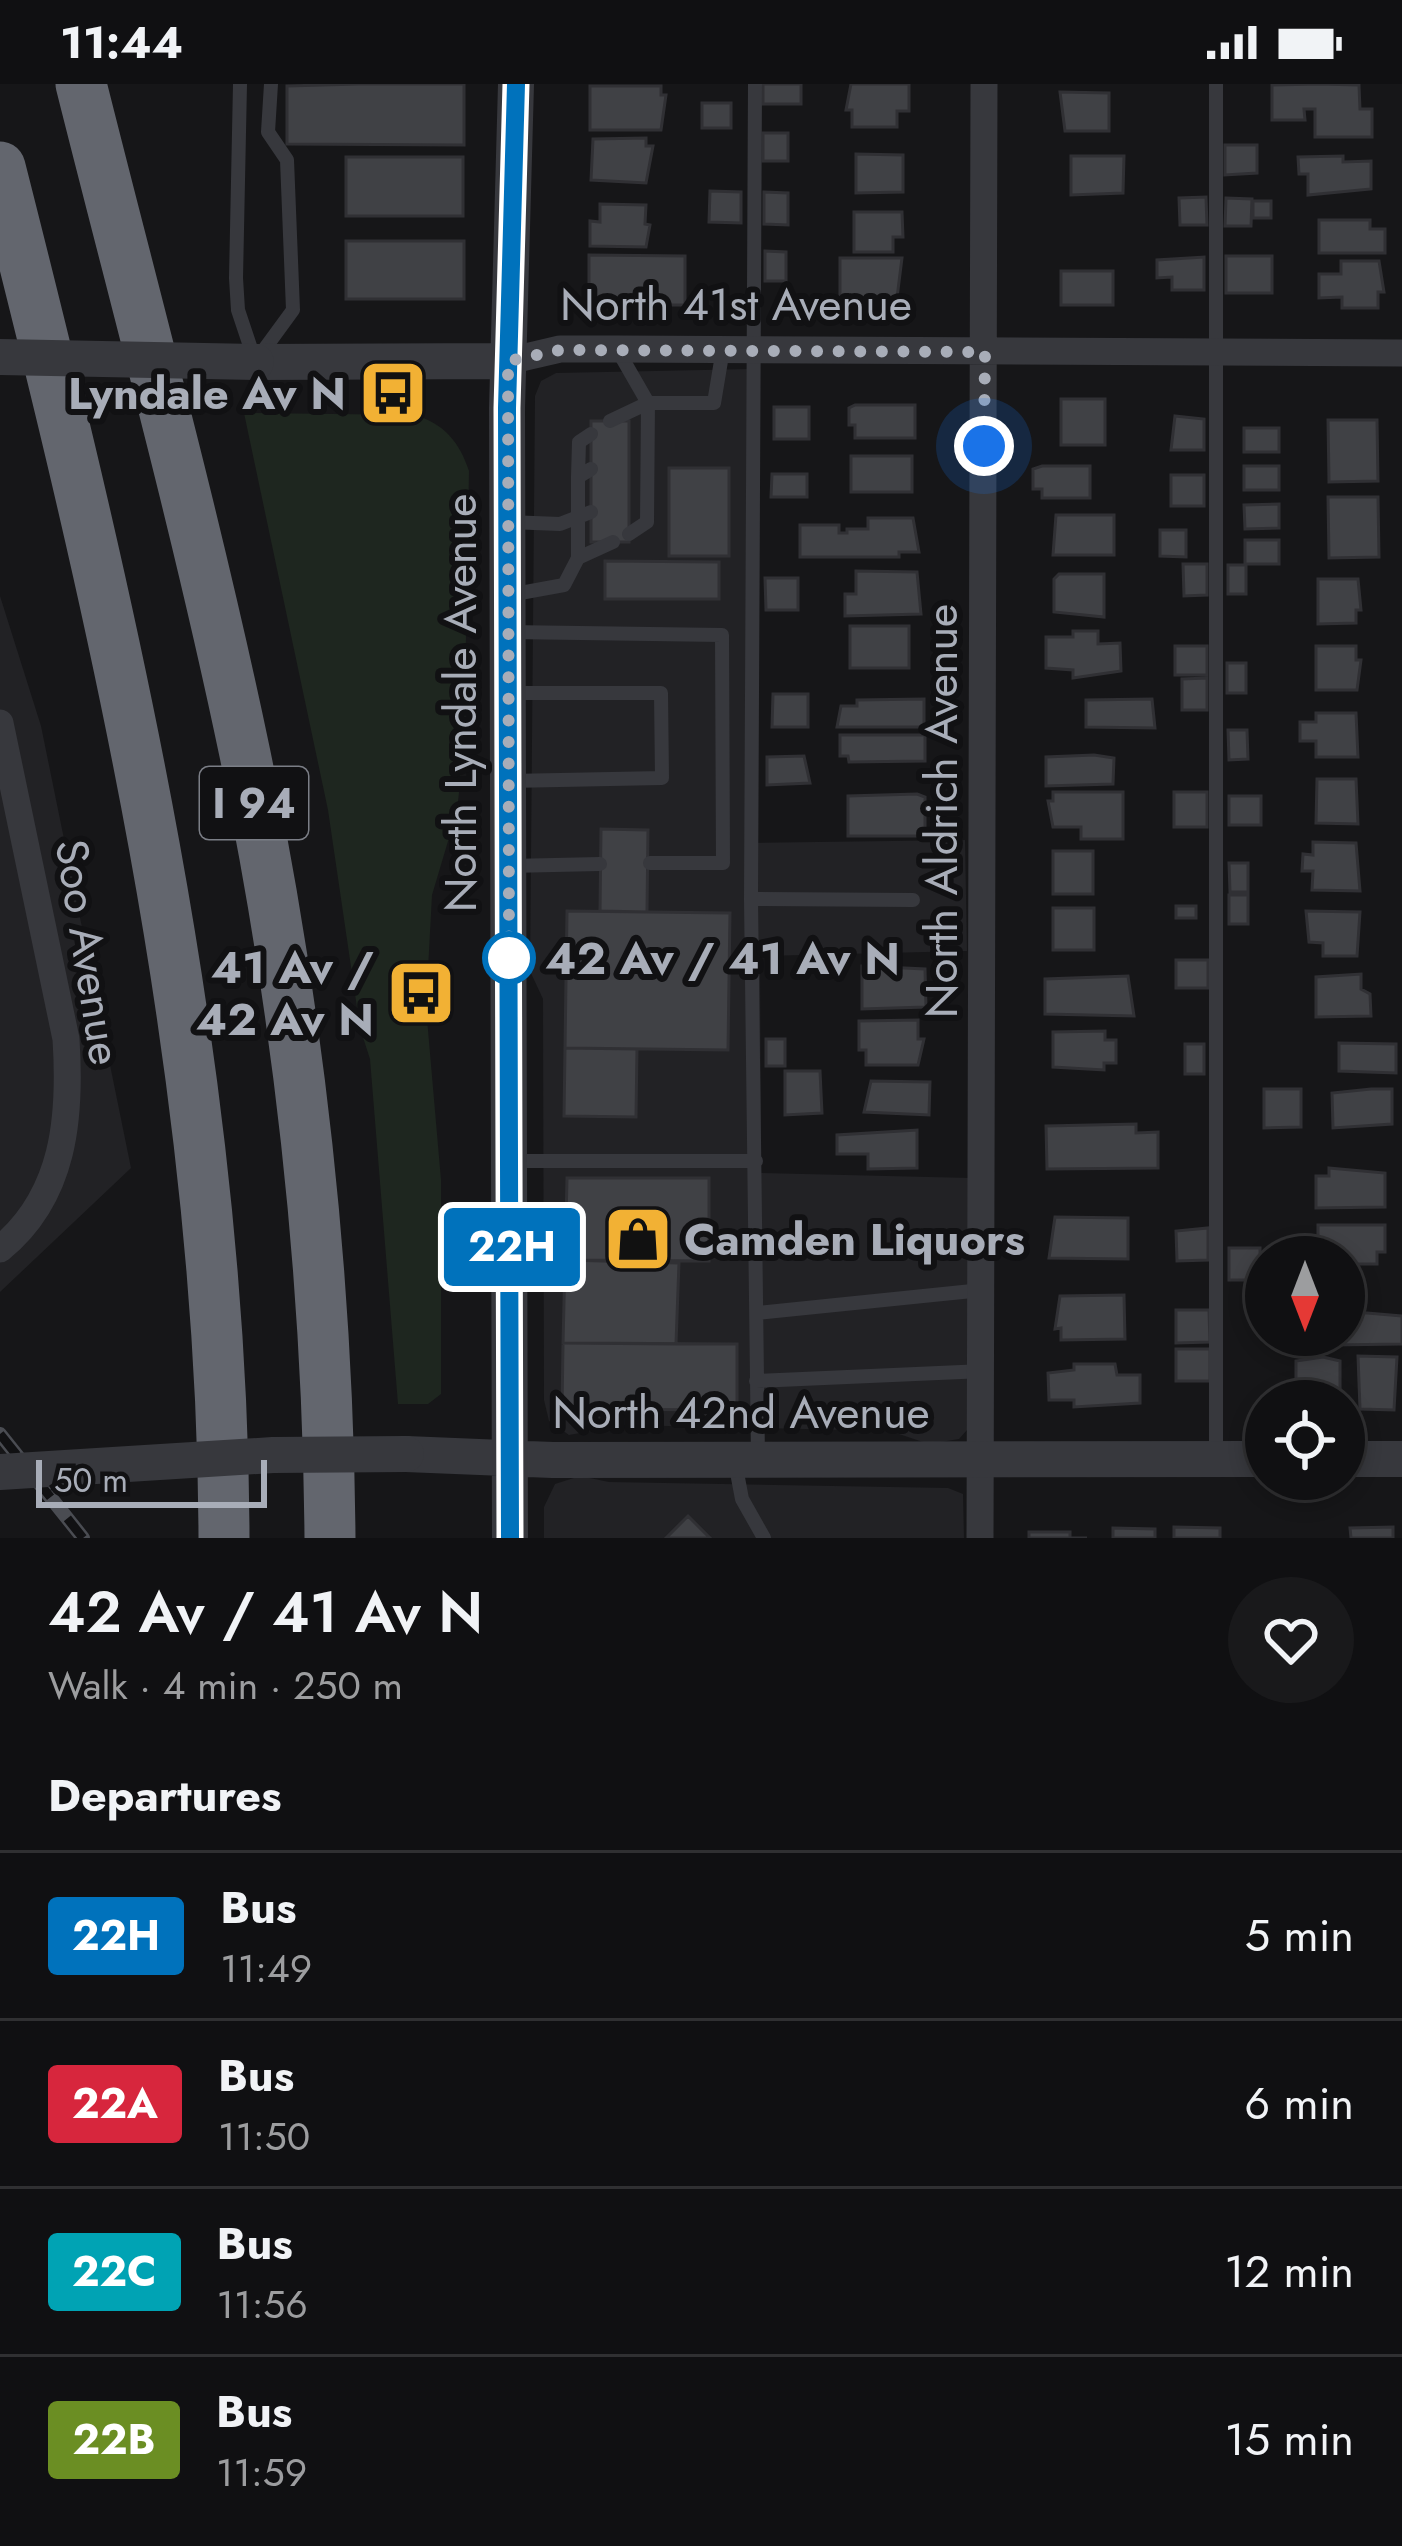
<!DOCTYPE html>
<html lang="en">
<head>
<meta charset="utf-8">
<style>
  body { margin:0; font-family:Jost,sans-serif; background:#19191b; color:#f1f3f6; height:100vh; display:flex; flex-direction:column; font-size:45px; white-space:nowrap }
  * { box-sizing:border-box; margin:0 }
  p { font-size:39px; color:#9c9d9f }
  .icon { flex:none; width:66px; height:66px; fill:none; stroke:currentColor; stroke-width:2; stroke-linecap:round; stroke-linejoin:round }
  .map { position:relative; height:1454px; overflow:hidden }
  .panel { display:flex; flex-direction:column; background:#101012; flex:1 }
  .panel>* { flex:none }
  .badge { padding:0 24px; border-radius:9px; font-size:42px; line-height:78px }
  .needle { width:78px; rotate:180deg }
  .buttons { position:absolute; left:1245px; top:1152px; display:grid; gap:24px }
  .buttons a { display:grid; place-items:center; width:120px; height:120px; border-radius:50%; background:#101012; box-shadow:0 6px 18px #0003,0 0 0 3px #303032; font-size:60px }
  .scale { position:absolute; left:36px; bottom:30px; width:231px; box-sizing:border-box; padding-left:12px; border:6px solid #a8adb8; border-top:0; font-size:33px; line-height:42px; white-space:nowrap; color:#a8adb8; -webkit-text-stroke:9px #111113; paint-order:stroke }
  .you { position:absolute; width:60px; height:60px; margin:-30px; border:9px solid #fff; border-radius:50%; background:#1a73e8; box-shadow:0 0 0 18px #1a73e833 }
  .map>.badge { position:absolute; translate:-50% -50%; box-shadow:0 0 0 6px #fff }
  h2 { padding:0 48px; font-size:45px; line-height:108px }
  .round { display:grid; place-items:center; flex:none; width:126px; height:126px; border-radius:63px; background:#19191b }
  .summary { display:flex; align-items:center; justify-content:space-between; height:204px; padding:0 48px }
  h1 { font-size:57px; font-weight:600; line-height:90px }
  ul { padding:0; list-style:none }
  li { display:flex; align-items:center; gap:36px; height:168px; padding:0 48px; border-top:3px solid #303032 }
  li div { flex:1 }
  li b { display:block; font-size:45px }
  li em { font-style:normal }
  li .badge { min-width:132px; font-weight:700; text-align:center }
  .status { display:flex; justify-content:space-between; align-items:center; height:84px; padding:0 60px; background:#101012; direction:ltr }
  .status svg { height:33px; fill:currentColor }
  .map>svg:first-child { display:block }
  .built { fill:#222225 }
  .green { fill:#1e261f }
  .building { fill:#404145; stroke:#303034; stroke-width:3 }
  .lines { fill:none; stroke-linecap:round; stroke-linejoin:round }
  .service { stroke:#37383d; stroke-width:14 }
  .minor { stroke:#37383d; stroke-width:27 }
  .tertiary { stroke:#37383d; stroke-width:36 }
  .motorway { stroke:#63666e; stroke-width:51 }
  .rail-casing { stroke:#4a4c52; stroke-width:14 }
  .rail { stroke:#111113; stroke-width:9; stroke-dasharray:27; stroke-linecap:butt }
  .tertiary-bridge { stroke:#37383d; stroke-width:36 }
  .line-casing { stroke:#fff; stroke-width:27 }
  .line { stroke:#0072bc; stroke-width:18 }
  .walk { stroke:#a8adb8; stroke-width:12; stroke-dasharray:0 21.6 }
  .stop-dot { fill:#fff; stroke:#0072bc; stroke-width:6 }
  .labels { text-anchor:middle; stroke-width:12; stroke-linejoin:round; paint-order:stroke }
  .shield { fill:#111113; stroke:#7b7e86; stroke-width:3 }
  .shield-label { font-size:42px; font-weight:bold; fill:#a8adb8 }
  .street-label { font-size:45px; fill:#a8adb8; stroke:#111113 }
  .poi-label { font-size:45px; font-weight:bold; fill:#a8adb8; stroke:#111113; text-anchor:end }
  .stop-label { font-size:45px; font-weight:bold; fill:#a8adb8; stroke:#111113; text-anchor:start }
</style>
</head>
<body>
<div class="status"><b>11:44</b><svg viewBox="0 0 49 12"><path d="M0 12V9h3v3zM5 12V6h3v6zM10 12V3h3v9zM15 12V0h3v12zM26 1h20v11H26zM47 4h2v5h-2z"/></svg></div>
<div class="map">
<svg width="1402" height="1454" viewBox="0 0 1402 1454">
  <rect width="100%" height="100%" fill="#161618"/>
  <!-- built -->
  <path class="built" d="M752 285 748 759 965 756 967 867 760 872 761 1089 971 1094 975 1337 959 1355 929 1360 890 1347 625 1341 569 1351 549 1337 544 1316 543 915 530 887 535 312 541 297 556 289Z
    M0 512 41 642 131 1084 0 1208Z
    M580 1392 609 1398 948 1404 963 1410 964 1454H544V1423L555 1400Z"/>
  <!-- green -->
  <path class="green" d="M244 329 414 331C444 339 460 359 469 387L464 662 457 727 432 811 426 923 441 1096V1310L428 1320H398L370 975 360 944 328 726Z"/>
  <!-- building -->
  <path class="building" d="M358 0H464V61L287 60V2Z
    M763 0H801V20H763Z
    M851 0H909V27H897V43H852V26H846Z
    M1319 0 1359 1 1360 25H1372V53H1315V25H1304L1305 36H1272V1Z
    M590 2H661V11H666L661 46H590Z
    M1060 8 1109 9V47H1065Z
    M702 19H731V44H702Z
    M763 49H788V77H763Z
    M646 54V62H653L646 99 591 96 593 55Z
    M1225 61H1257V89L1225 91Z
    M856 70 903 71V108L856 109Z
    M1071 72H1124L1123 109 1071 111Z
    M1343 72V78L1371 77V105L1308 111V90H1299L1298 73Z
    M346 73H463V132H346Z
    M710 107 741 108V139L709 138Z
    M764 108 788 109V141L764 140Z
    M1206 113 1207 141H1180L1179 114Z
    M1226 114 1252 115 1251 142H1225Z
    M1253 117H1271V134H1253Z
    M600 120 646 121 645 140 650 141 646 163 590 162V137L600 138Z
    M854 128H902L903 153H893V168H854Z
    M1319 136H1370V145H1385V169H1319Z
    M346 157H464V215H346Z
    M765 167 786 168V197H765Z
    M589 171 685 172V221H589Z
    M1226 172H1272V209H1226Z
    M1204 173V206H1172V193L1157 194V176Z
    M840 174H902L897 214H840Z
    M1341 177H1379L1384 208H1378V224H1342V213L1319 214V190H1341Z
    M1061 187H1113V221H1061Z
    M1061 315H1105V361H1061Z
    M855 321H915V354H855V341H849V324Z
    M774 323H809V355H774Z
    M1175 332 1204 335V366H1171Z
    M1328 336H1377L1378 397 1329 398Z
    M591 337H629V458H591Z
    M1244 344H1279V368H1244Z
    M851 372H912V408H851Z
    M1042 382H1090V414H1042V405H1033V385Z
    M1244 382H1279V406H1244Z
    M669 384H729V472H669Z
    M772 390H807V413H771Z
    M1171 391H1204V422H1171Z
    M1328 413H1378L1379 473 1329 474Z
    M1279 420V444L1245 445 1244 421Z
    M1056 431H1114V471H1053Z
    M868 434H913L919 468H899V473H800V441H839V449H847V445H868Z
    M1160 446H1186V473L1160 472Z
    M1245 456H1279V480H1245Z
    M605 477 719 478V515H605Z
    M1183 480H1207V511L1184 512Z
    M1228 481H1246V510H1228Z
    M856 487 917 488 921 530 845 532V510H856Z
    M1059 490H1104V533L1054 528V495Z
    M765 494H798V526H766Z
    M1318 495H1358L1361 526H1356V539L1318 540Z
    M850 542H909V584H850Z
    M1073 547H1098V560L1120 559 1121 587 1073 594V586L1046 584V553H1073Z
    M1175 562H1207V591H1175Z
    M1316 562H1356V576H1361L1357 606H1316Z
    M1227 579H1246V609H1227Z
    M1207 594V626H1182V595Z
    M773 610H808V643H772Z
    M924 615V643H837L841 622H857V616Z
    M1152 615 1155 644 1086 643V616Z
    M1316 629H1356L1358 673H1316V657H1300V638H1316Z
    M1228 646H1247L1248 675 1229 676Z
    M840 651H925V677L849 678 848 672H840Z
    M1094 671 1114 674 1113 700 1046 702V673Z
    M804 672 810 699 767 701V673Z
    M1317 695H1356L1358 740 1316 739Z
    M1053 708H1123V755H1081V743H1053L1048 717H1053Z
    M1174 708H1207V743H1174Z
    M917 710 925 713V752H848V712Z
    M1229 712H1261V741H1229Z
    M601 745 648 746 647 828 600 827Z
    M1313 758 1356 759 1360 807 1312 806 1313 787H1302L1303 770 1313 771Z
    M1053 767H1093V810H1053Z
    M1229 779H1248V808H1230Z
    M1229 811H1248V840H1229Z
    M1176 822H1196V834H1176Z
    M1053 824H1094V866H1053Z
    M567 827 730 829 728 966 565 964Z
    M1306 827 1360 828 1357 872H1323V859L1309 858Z
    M1176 876H1208V904H1176Z
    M862 882 925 885 926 923 862 925Z
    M1361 890V905L1370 910 1371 932 1316 933V893Z
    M1128 892 1134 932 1045 930V895Z
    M918 936V955H924L918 981H866V966H859V937Z
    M1105 947V956H1116V979H1104V986L1053 983V948Z
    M766 955H785V982H766Z
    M1339 959 1396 960V989L1339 987Z
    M1185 960H1204V990H1185Z
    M565 964 637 965 636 1033 564 1032Z
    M785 987H820L822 1029 785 1031Z
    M871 997 930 998 929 1031 864 1028Z
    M1264 1005H1301V1043L1264 1044Z
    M1371 1005H1392V1040L1333 1044 1332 1009Z
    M1136 1040V1049L1158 1048V1084L1047 1085 1046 1042Z
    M917 1046V1084L868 1085V1070H837V1051Z
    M1329 1084 1385 1089V1123L1316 1124V1092H1329Z
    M567 1094H709V1177L565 1176Z
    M1055 1133 1128 1134V1175L1049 1174Z
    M1318 1141H1385V1168H1377V1180H1354V1195H1344V1173H1327V1165H1318Z
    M1208 1144V1176L1177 1177 1176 1147Z
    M1229 1164H1260V1196H1229Z
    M565 1176 679 1179 676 1260 563 1259Z
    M1124 1211 1125 1255 1061 1256V1244L1055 1245 1060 1212Z
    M1176 1226H1209L1210 1258 1176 1259Z
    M1344 1227 1402 1232V1260L1333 1261V1251H1344Z
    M563 1259 737 1260V1326L562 1325Z
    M1176 1265H1210V1297H1176Z
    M1358 1272 1397 1273 1394 1326 1360 1325Z
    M1323 1273 1340 1277V1315H1296V1277Z
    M1074 1280H1115L1117 1291H1140V1319L1074 1323V1316H1049L1048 1289 1074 1286Z
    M688 1432 710 1454H666Z
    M1174 1443 1220 1444V1454H1174Z
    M1393 1443V1454H1351L1350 1444Z
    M1113 1444 1155 1445V1454H1113Z
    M1029 1448H1070V1454H1087H1029Z"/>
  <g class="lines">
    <!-- service -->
    <path class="service" d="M240 0 236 194 238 226 254 274
      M755 0 751 815 758 1375
      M1216 0V1370
      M617 265 648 319 647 438 629 450
      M258 274 293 226 287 76 268 48 271 0
      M610 337 648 319H714L723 265
      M578 393 579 358 591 350
      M508 438 560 440 591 428
      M578 474V393L591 385
      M509 511 564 501 578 474 613 458
      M509 548 722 551 723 779H650
      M509 609H661L662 694 509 697
      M509 782 600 780
      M751 815 913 816
      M511 1077H756
      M757 1229 982 1206
      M756 1297 984 1287
      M735 1378 742 1415 764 1454"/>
    <!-- minor -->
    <path class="minor" d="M508 277 560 265H617L1402 269
      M0 639 66 955C71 1033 65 1112 0 1165
      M980 1454 984 0"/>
    <!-- tertiary -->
    <path class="tertiary" d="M256 278 508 277
      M406 1370 553 1376 1266 1375
      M1344 1375H1402
      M510 1454 507 324 516 0"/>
    <!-- motorway -->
    <path class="motorway" d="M81 0C137 223 198 445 245 670 298 927 328 1192 330 1454
      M0 83C114 532 223 989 224 1454"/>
    <!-- rail casing -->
    <g class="rail-casing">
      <path id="rail" d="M0 1350 83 1454"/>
    </g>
    <!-- rail -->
    <use href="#rail" class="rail"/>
    <!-- tertiary-bridge -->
    <path class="tertiary-bridge" d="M0 273 256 278
      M0 1388 273 1371 406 1370"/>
  </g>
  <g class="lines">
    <!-- line casing -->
    <g class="line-casing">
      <path id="line" d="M510 1454 507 324 516 0"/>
    </g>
    <!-- line -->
    <use href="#line" class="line"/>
    <!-- walk -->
    <path class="walk" d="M509 874 508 277 560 266 985 268 984 362"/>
  </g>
  <!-- icons -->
  <defs>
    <g id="bus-square" transform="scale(3.45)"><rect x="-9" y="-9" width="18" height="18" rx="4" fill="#f2b134" stroke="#111113"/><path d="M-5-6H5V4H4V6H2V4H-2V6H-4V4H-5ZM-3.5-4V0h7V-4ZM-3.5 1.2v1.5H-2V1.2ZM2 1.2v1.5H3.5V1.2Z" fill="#111"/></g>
    <g id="shop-square" transform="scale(3.45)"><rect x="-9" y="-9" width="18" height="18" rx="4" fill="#f2b134" stroke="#111113"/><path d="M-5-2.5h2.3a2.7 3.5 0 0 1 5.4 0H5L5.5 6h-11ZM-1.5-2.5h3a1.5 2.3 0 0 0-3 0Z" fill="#111"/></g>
  </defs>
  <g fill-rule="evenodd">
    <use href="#bus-square" x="393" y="309"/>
    <use href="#bus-square" x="421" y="909"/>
    <use href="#shop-square" x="638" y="1155"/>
  </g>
  <!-- markers -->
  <circle class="stop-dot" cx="509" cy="874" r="24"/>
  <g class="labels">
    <!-- shield labels -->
    <rect class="shield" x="200" y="683" width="108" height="72" rx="9"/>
    <g class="shield-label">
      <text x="254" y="734">I 94</text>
    </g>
    <!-- street labels -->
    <g class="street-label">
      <text x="736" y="236">North 41st Avenue</text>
      <text transform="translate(460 619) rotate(-90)" y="16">North Lyndale Avenue</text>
      <text transform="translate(941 727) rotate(-90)" y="16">North Aldrich Avenue</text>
      <text transform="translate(89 868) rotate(81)" y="16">Soo Avenue</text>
      <text x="741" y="1344">North 42nd Avenue</text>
    </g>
    <!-- poi labels -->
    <g class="poi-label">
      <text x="346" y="325">Lyndale Av N</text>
      <text x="374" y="899">41 Av /<tspan x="374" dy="52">42 Av N</tspan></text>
      <text x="684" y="1171" text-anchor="start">Camden Liquors</text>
    </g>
    <!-- stop labels -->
    <g class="stop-label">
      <text x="545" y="890">42 Av / 41 Av N</text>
    </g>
  </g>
</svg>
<div class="buttons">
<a><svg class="needle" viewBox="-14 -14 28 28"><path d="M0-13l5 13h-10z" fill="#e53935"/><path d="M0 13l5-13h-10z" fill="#9c9d9f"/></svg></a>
<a><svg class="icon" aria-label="locate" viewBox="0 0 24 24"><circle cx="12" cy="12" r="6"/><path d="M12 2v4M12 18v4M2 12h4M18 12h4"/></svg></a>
</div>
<div class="scale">50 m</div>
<div class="you" style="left:984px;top:362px"></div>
<b class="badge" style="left:512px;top:1163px;background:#0072bc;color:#fff">22H</b>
</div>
<section class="panel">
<div class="summary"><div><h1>42 Av / 41 Av N</h1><p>Walk · 4 min · 250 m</p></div><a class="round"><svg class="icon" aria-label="heart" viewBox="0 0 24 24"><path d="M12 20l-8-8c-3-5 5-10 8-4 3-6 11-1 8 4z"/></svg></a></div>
<h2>Departures</h2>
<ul>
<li><span class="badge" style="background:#0072bc;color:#fff">22H</span><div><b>Bus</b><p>11:49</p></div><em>5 min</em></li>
<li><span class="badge" style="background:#d7263d;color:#fff">22A</span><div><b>Bus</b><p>11:50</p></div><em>6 min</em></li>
<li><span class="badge" style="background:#00a3b4;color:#fff">22C</span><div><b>Bus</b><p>11:56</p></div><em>12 min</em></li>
<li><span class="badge" style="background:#6b8e23;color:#fff">22B</span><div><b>Bus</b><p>11:59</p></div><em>15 min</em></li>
</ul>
</section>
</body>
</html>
